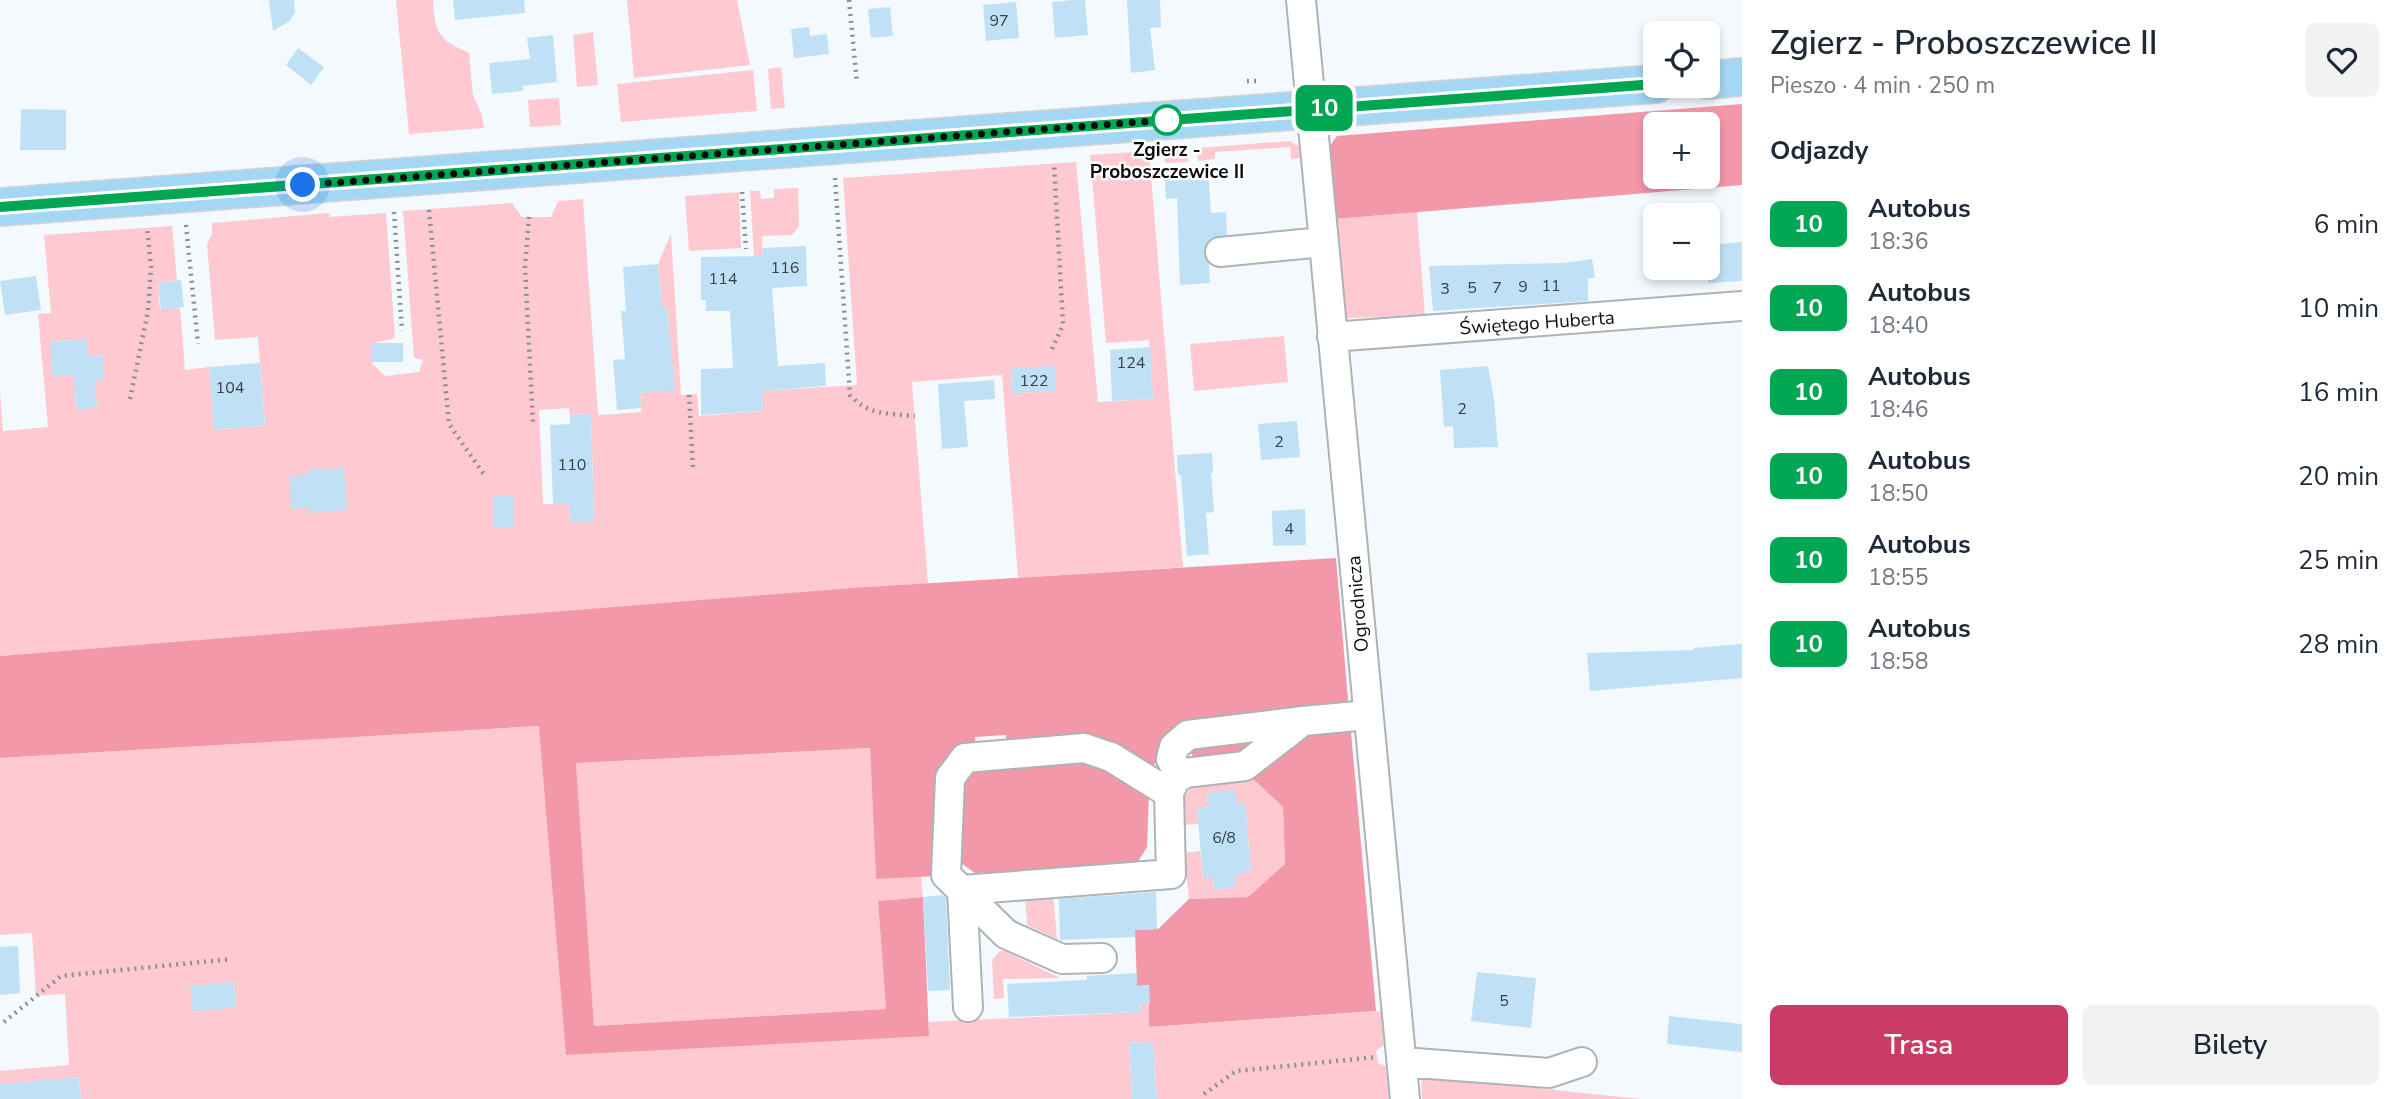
<!DOCTYPE html>
<html lang="pl">
<head>
<meta charset="utf-8">
<style>
  body { margin:0; font-family:"Nunito Sans",sans-serif; background:#f2f2f3; color:#1f2937; height:100vh; display:flex; flex-direction:column; font-size:26px; white-space:nowrap }
  * { box-sizing:border-box; margin:0 }
  p { font-size:23px; color:#747a83 }
  .icon { flex:none; width:38px; height:38px; fill:none; stroke:currentColor; stroke-width:2; stroke-linecap:round; stroke-linejoin:round }
  .map { position:relative; flex:1; overflow:hidden }
  .drawer { display:flex; flex-direction:column; background:#fff; width:665px }
  .drawer>* { flex:none }
  .badge { padding:0 14px; border-radius:10px; font-size:24px; line-height:46px }
  .buttons { position:absolute; left:1643px; top:21px; display:grid; gap:14px }
  .buttons a { display:grid; place-items:center; width:77px; height:77px; border-radius:10px; background:#fff; box-shadow:0 4px 10px #0003; font-size:35px }
  .you { position:absolute; width:35px; height:35px; margin:-18px; border:5px solid #fff; border-radius:50%; background:#1a73e8; box-shadow:0 0 0 10px #1a73e833 }
  .map>.badge { position:absolute; translate:-50% -50%; box-shadow:0 0 0 4px #fff }
  h2 { padding:0 28px; font-size:26px; line-height:63px }
  .round { display:grid; place-items:center; flex:none; width:74px; height:74px; border-radius:10px; background:#f2f2f3 }
  .head { display:flex; align-items:center; justify-content:space-between; height:119px; padding:0 28px }
  h1 { font-size:33px; font-weight:600; line-height:52px }
  .action { display:flex; gap:14px; margin-top:auto; padding:14px 28px }
  .action a { flex:1; height:80px; border-radius:10px; background:#ca3c65; color:#fff; font-size:28px; font-weight:600; line-height:80px; text-align:center }
  .action a+a { background:#f2f2f3; color:#1f2937 }
  ul { padding:0; list-style:none }
  li { display:flex; align-items:center; gap:21px; height:84px; padding:0 28px }
  li div { flex:1 }
  li b { display:block; font-size:26px }
  li em { font-style:normal }
  li .badge { min-width:77px; font-weight:700; text-align:center }
  main { display:flex; flex:1; min-height:0 }
  .map>svg:first-child { display:block }
  .green { fill:#fec9d1; fill-rule:evenodd }
  .forest { fill:#f398a9; fill-rule:evenodd }
  .building { fill:#c0e1f5 }
  .lines { fill:none; stroke-linecap:round; stroke-linejoin:round }
  .minor-casing { stroke:#aeb3b6; stroke-width:32 }
  .major-casing { stroke:#d3d3d3; stroke-width:40 }
  .path { stroke:#8c8f91; stroke-width:4.5; stroke-dasharray:2 5; stroke-linecap:butt }
  .minor { stroke:#fff; stroke-width:28 }
  .major { stroke:#a3d7f4; stroke-width:37 }
  .line-casing { stroke:#fff; stroke-width:16 }
  .line { stroke:#00a651; stroke-width:10 }
  .walk { stroke:#0b0c0d; stroke-width:7; stroke-dasharray:0 12.6 }
  .stop-dot { fill:#fff; stroke:#00a651; stroke-width:3.5 }
  .labels { text-anchor:middle; stroke-width:5; stroke-linejoin:round; paint-order:stroke }
  .number-label { font-size:16px; fill:#384147 }
  .stop-label { font-size:19px; font-weight:bold; fill:#0b0c0d; stroke:#fff }
  .street-label { font-size:19px; fill:#0b0c0d; stroke:#fff }
</style>
</head>
<body>
<main>
<div class="map">
<svg width="1742" height="1099" viewBox="0 0 1742 1099">
  <rect width="100%" height="100%" fill="#f4f9fd"/>
  <!-- green -->
  <path class="green" d="M396 0H433C435 33 438 39 469 53L473 95 482 115 484 128 409 134Z
    M627 0H737L750 65 634 78Z
    M593 32 598 85 577 87 573 35Z
    M781 67 785 108 771 109 768 69Z
    M753 70 757 111 621 122 617 84Z
    M559 98 561 125 530 127 528 100Z
    M1290 141 1299 146 1300 158 1291 159 1290 147 1215 152V159L1198 161 1197 148Z
    M1187 148 1188 162 1165 163 1164 150Z
    M1149 151 1183 567 1018 578 1002 375 912 382 928 584 0 656V391L3 431 48 427 38 314 51 313 44 235 172 226 177 280 158 283 160 309 180 308 185 370 209 367 215 430 265 425 258 337 215 340 207 244 212 234V223L329 213 330 217 386 213 395 338 371 344V362L385 376 419 372 423 360 414 358 403 211 512 203 522 217H551L558 201 583 199 598 415 641 412 640 393 674 389 667 308H662L658 264 671 234 681 395 697 394 699 416 763 411 762 391 857 385 843 178 1076 162 1098 402 1153 399 1149 340 1106 343 1090 155ZM86 339 88 356 102 355 104 379 91 381 90 373 50 342ZM1011 369 1056 391 1012 393ZM95 391 97 407 77 410 75 393ZM569 408 570 415 591 414 594 520 570 522 569 504H543L539 410Z
    M798 188 799 226 792 235 762 236 764 288 773 304 757 305 750 191H760L761 199 774 198V189Z
    M739 192 741 248 689 251 685 196Z
    M1417 212 1425 316 1344 318 1335 219Z
    M1284 336 1288 382 1194 391 1190 344Z
    M540 726 567 1055 929 1035V1022L1140 1012 1141 1004H1150L1149 1027 1382 1011 1384 1045 1376 1051 1378 1063 1386 1066 1389 1099H1157L1153 1043 1129 1042 1132 1099H81L79 1077 0 1084V1071L69 1065 65 994 36 996 32 933 0 935V758ZM234 982 236 1007 193 1012Z
    M870 748 876 879 921 876 923 897 878 901 886 1009 594 1026 576 763Z
    M1251 777 1283 807 1285 864 1248 897 1189 899 1184 853 1200 851 1203 877 1213 878 1214 890 1236 887V875L1251 871 1245 803 1237 804 1207 793 1209 807 1197 809 1198 824 1182 825 1183 799 1192 786Z
    M1053 894 1057 939 1027 925 1025 896Z
    M1000 951H1005L1060 978 1003 979 1004 998 994 999 992 960Z
    M1421 1076 1433 1077 1641 1099H1422Z"/>
  <!-- forest -->
  <path class="forest" d="M1742 104V185L1335 219 1329 147 1337 136ZM1656 124H1708V177H1656Z
    M1336 558 1348 700 1341 708 1184 726 1154 765 1007 748 1006 735 975 737 976 750 960 752 939 876 876 879 870 748 576 763 594 1026 886 1009 878 901 923 897 929 1036 566 1055 539 726 0 758V656L853 588Z
    M1342 725 1351 732 1376 1011 1149 1027V985L1137 986 1135 930 1158 929 1189 899 1248 897 1285 864 1283 807 1251 777 1306 729Z
    M1268 735 1240 760H1195L1191 753 1194 746Z
    M1084 759 1149 793 1147 847 1136 865 975 873 961 863 962 782 972 766Z"/>
  <!-- building -->
  <path class="building" d="M269 0H294L295 12 290 21 273 31Z
    M453 0H524L525 13 455 20Z
    M1073 0H1085L1088 35 1055 38 1052 2Z
    M1127 0H1160L1161 27 1150 28 1155 70 1131 73Z
    M1016 2 1019 38 986 41 983 5Z
    M890 7 893 36 871 38 868 9Z
    M809 27 810 36 827 34 829 54 794 58 791 29Z
    M553 35 557 82 523 86V91L492 94 489 63 530 59 527 38Z
    M298 48 324 67 311 85 286 65Z
    M21 109 66 110V150H20Z
    M1208 167 1211 213 1226 212 1227 235 1211 238 1205 246 1204 254 1209 264 1210 283 1180 285 1177 198 1166 199 1164 170Z
    M1742 242V281L1708 283V245Z
    M806 246 807 286 772 288 778 366 825 363 826 386 762 391 763 411 701 415V369L733 368 730 311H706V300H701V257L763 256 762 248Z
    M1592 259 1595 278H1588V301L1433 311 1429 266 1563 263Z
    M658 264 662 308 667 307 675 390 640 393 641 408 617 410 613 360 625 359 621 311H626L623 267Z
    M36 276 41 310 5 315 0 281Z
    M181 280 184 307 161 310 158 283Z
    M86 339 88 356 103 355 104 379 94 381 97 407 77 410 73 375 53 377 50 342Z
    M371 343H403V362H371Z
    M1150 347 1153 399 1112 401 1110 350Z
    M260 363 265 425 214 430 209 367Z
    M1055 366 1056 391 1012 393 1011 368Z
    M1488 366 1494 400 1498 447 1454 448 1453 426 1444 427 1440 370Z
    M994 380 995 399 964 401 968 447 942 449 938 384Z
    M591 414 594 521 570 522 569 504H553L550 425 570 424V415Z
    M1297 421 1300 457 1261 460 1258 424Z
    M1212 453 1213 473H1211L1214 512 1206 513 1209 554 1187 556 1181 475H1178L1177 455Z
    M344 468 347 510 309 513V508L291 509 289 476 307 475 306 470Z
    M493 495 513 496V527H493Z
    M1305 509 1306 545 1273 546 1272 511Z
    M1742 644V678L1590 691 1587 653 1694 650V648Z
    M1235 789 1237 804 1245 803 1251 871 1236 875V887L1214 890 1213 878H1203L1197 809 1209 807 1207 793Z
    M1156 892 1157 929 1135 930V937L1060 940 1059 899Z
    M942 895 946 898 950 990 928 991 923 897Z
    M18 946 20 993 0 995V947Z
    M1477 972 1536 978 1531 1028 1471 1021Z
    M1137 973V986L1149 985 1150 1004H1140L1141 1012 1009 1017 1007 984 1087 980V976Z
    M234 982 236 1007 193 1012 190 986Z
    M1669 1016 1742 1024V1052L1667 1044Z
    M1129 1042 1153 1043 1157 1099H1132Z
    M79 1077 81 1099H0V1084Z"/>
  <g class="lines">
    <!-- minor casing -->
    <g class="minor-casing">
      <path id="minor" d="M1301 0 1405 1099
        M1220 252 1323 242
        M1332 337 1742 306
        M1185 773 1176 769 1171 759 1174 747 1188 735 1303 721
        M1102 958 1062 959 1006 934 946 875 950 778 965 758 1084 748 1111 757 1169 793
        M968 1007 962 890 1171 874 1169 793 1175 780 1185 773 1245 766 1303 721 1368 715
        M1402 1062 1549 1073 1582 1062"/>
    </g>
    <!-- major casing -->
    <g class="major-casing">
      <path id="major" d="M1708 80 1742 77
        M0 207 1656 84"/>
    </g>
    <!-- path -->
    <path class="path" d="M849 0 857 83
      M1247 81H1259
      M835 178 850 395C869 416 888 413 915 416
      M742 192 746 249
      M429 210 449 424 485 476
      M394 212 402 331
      M529 217 525 267 533 424
      M186 225 198 344
      M1052 349 1063 325 1054 163
      M689 395 693 469
      M130 399 148 311 151 267 147 228
      M4 1022 61 976 232 959
      M1204 1094 1236 1071 1377 1057"/>
    <!-- minor -->
    <use href="#minor" class="minor"/>
    <!-- major -->
    <use href="#major" class="major"/>
  </g>
  <g class="lines">
    <!-- line casing -->
    <g class="line-casing">
      <path id="line" d="M0 207 1656 84"/>
    </g>
    <!-- line -->
    <use href="#line" class="line"/>
    <!-- walk -->
    <path class="walk" d="M303 185 1167 120"/>
  </g>
  <!-- markers -->
  <circle class="stop-dot" cx="1167" cy="120" r="14"/>
  <g class="labels">
    <!-- number labels -->
    <g class="number-label">
      <text x="999" y="26">97</text>
      <text x="785" y="273">116</text>
      <text x="723" y="284">114</text>
      <text x="1551" y="291">11</text>
      <text x="1523" y="292">9</text>
      <text x="1472" y="293">5</text>
      <text x="1497" y="293">7</text>
      <text x="1445" y="294">3</text>
      <text x="1131" y="368">124</text>
      <text x="1034" y="386">122</text>
      <text x="230" y="393">104</text>
      <text x="1462" y="414">2</text>
      <text x="1279" y="447">2</text>
      <text x="572" y="470">110</text>
      <text x="1289" y="534">4</text>
      <text x="1224" y="843">6/8</text>
      <text x="1504" y="1006">5</text>
    </g>
    <!-- stop labels -->
    <g class="stop-label">
      <text x="1167" y="156">Zgierz -<tspan x="1167" dy="22">Proboszczewice II</tspan></text>
    </g>
    <!-- street labels -->
    <g class="street-label">
      <text transform="translate(1537 322) rotate(-4)" y="7">Świętego Huberta</text>
      <text transform="translate(1357 604) rotate(-95)" y="7">Ogrodnicza</text>
    </g>
  </g>
</svg>
<div class="buttons">
<a><svg class="icon" aria-label="locate" viewBox="0 0 24 24"><circle cx="12" cy="12" r="6"/><path d="M12 2v4M12 18v4M2 12h4M18 12h4"/></svg></a>
<a>+</a>
<a>−</a>
</div>
<div class="you" style="left:303px;top:185px"></div>
<b class="badge" style="left:1324px;top:108px;background:#00a651;color:#fff">10</b>
</div>
<section class="drawer">
<div class="head"><div><h1>Zgierz - Proboszczewice II</h1><p>Pieszo · 4 min · 250 m</p></div><a class="round"><svg class="icon" aria-label="heart" viewBox="0 0 24 24"><path d="M12 20l-8-8c-3-5 5-10 8-4 3-6 11-1 8 4z"/></svg></a></div>
<h2>Odjazdy</h2>
<ul>
<li><span class="badge" style="background:#00a651;color:#fff">10</span><div><b>Autobus</b><p>18:36</p></div><em>6 min</em></li>
<li><span class="badge" style="background:#00a651;color:#fff">10</span><div><b>Autobus</b><p>18:40</p></div><em>10 min</em></li>
<li><span class="badge" style="background:#00a651;color:#fff">10</span><div><b>Autobus</b><p>18:46</p></div><em>16 min</em></li>
<li><span class="badge" style="background:#00a651;color:#fff">10</span><div><b>Autobus</b><p>18:50</p></div><em>20 min</em></li>
<li><span class="badge" style="background:#00a651;color:#fff">10</span><div><b>Autobus</b><p>18:55</p></div><em>25 min</em></li>
<li><span class="badge" style="background:#00a651;color:#fff">10</span><div><b>Autobus</b><p>18:58</p></div><em>28 min</em></li>
</ul>
<div class="action"><a>Trasa</a><a>Bilety</a></div>
</section>
</main>
</body>
</html>
